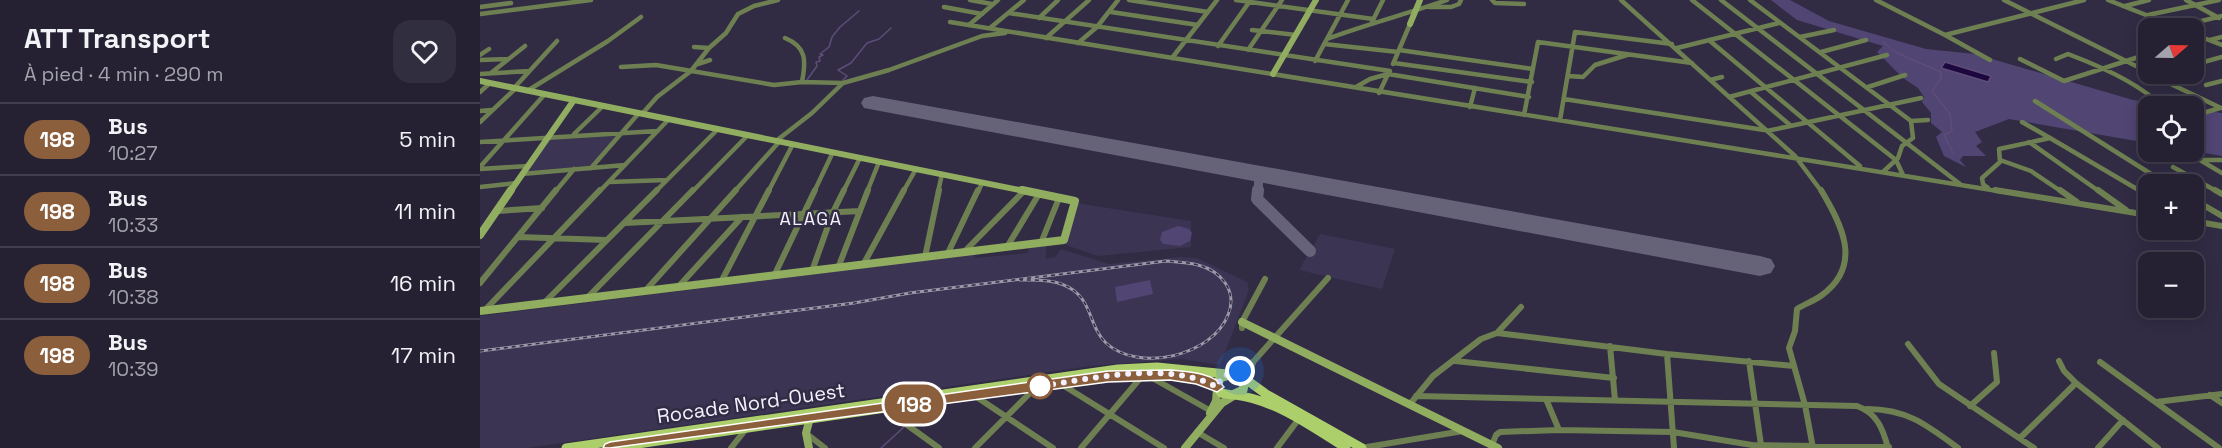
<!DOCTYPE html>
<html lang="fr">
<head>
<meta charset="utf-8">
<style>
  body { margin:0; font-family:"Space Grotesk",sans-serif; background:#312e3f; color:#f1f3f6; height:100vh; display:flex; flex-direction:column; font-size:22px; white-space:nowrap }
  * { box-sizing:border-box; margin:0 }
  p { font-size:20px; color:#a3a3ac }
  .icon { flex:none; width:33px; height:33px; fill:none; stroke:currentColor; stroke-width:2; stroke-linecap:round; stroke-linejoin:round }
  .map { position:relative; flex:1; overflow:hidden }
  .panel { display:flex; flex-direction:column; background:#252133; width:480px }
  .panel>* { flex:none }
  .badge { padding:0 12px; border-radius:20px; font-size:21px; line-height:39px }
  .needle { width:39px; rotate:70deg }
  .tools { position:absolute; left:1658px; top:18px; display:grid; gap:12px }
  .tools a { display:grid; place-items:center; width:66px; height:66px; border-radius:12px; background:#252133; box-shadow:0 3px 15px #0003,0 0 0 2px #423e4e; font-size:30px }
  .you { position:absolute; width:30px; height:30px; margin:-15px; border:4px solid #fff; border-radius:50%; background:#1a73e8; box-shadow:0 0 0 9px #1a73e833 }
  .map>.badge { position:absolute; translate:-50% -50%; box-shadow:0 0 0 3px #fff }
  .round { display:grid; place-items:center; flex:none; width:63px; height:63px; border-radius:18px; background:#312e3f }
  .overview { display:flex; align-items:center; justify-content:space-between; height:102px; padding:0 24px }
  h1 { font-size:28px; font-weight:600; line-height:45px }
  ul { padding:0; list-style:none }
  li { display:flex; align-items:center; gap:18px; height:72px; padding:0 24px; border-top:2px solid #423e4e }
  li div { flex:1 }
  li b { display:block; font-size:22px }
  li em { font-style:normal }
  li .badge { min-width:66px; font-weight:700; text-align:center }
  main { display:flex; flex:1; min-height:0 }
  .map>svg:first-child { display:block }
  .built { fill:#3b3453 }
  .green { fill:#514574 }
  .water { fill:#1d073f; stroke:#5d4d78; stroke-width:1.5 }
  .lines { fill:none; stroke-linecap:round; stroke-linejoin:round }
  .stream { stroke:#5d4d78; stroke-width:1.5 }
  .canal { stroke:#1d073f; stroke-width:5 }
  .taxiway-far1 { stroke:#666277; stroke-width:9 }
  .taxiway { stroke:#666277; stroke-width:12 }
  .runway { fill:#666277; fill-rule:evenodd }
  .street-far1 { stroke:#6e8051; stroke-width:4.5 }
  .street { stroke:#6e8051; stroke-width:6 }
  .secondary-far1 { stroke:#91ad60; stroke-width:6 }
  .secondary { stroke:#91ad60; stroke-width:8 }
  .primary { stroke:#accf6b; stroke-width:9 }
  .rail-casing { stroke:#9b98aa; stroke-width:3 }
  .rail { stroke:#312c44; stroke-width:1.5; stroke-dasharray:4; stroke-linecap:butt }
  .line { fill:#8b5e3c; stroke:#fff; stroke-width:1.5 }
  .walk { stroke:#f3f1fe; stroke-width:6; stroke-dasharray:0 10.8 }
  .stop-dot { fill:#fff; stroke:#8b5e3c; stroke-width:3 }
  .labels { text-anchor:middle; stroke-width:5; stroke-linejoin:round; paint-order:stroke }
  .neighbourhood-label { font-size:18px; letter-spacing:1.5px; fill:#f3f1fe; stroke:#312c44 }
  .near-street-label { font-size:20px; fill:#f3f1fe; stroke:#312c44 }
</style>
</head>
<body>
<main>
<section class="panel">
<div class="overview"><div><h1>ATT Transport</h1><p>À pied · 4 min · 290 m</p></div><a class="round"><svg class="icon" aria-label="heart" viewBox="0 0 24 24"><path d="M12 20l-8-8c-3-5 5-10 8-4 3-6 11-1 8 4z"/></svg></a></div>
<ul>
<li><span class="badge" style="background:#8b5e3c;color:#fff">198</span><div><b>Bus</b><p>10:27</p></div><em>5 min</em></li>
<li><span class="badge" style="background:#8b5e3c;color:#fff">198</span><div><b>Bus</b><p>10:33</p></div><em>11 min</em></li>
<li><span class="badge" style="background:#8b5e3c;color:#fff">198</span><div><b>Bus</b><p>10:38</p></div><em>16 min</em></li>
<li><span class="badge" style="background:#8b5e3c;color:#fff">198</span><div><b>Bus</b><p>10:39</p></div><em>17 min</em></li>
</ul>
</section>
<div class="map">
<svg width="1742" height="448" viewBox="0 0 1742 448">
  <rect width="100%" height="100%" fill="#312c44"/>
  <!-- built -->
  <path class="built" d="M138 134 110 166 45 173 69 138Z
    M596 203 711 221V247L618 256 586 245Z
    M840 234 915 249 902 289 819 270Z
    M566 246V259L575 257 581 249 629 264 701 257 717 258 767 282 769 290 740 365 702 359 610 366 47 448H0V316L495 254V258L548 253 549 248Z"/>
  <!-- green -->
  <path class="green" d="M1291 0H1310L1349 21 1446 49 1495 54 1653 100 1698 106H1668V143L1529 119 1495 132 1502 142 1496 146 1506 156H1483L1480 160 1486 167 1464 156 1456 137 1462 132 1451 123V113L1442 102 1444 97 1438 88 1423 78 1397 52 1403 46 1317 20Z
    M1713 109 1742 113V156L1713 151Z
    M698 226 709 229 712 233 710 241 700 246 683 244 680 240 682 232Z
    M670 280 673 294 637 302 635 287Z"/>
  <!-- water -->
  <path class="water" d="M1465 62 1511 76 1508 82 1461 68Z"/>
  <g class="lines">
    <!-- stream -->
    <path class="stream" d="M1403 42 1417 53 1461 72V78L1452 91 1470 114 1472 131 1464 135 1473 153
      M327 80 337 66 336 62 340 61 339 57 343 55 340 54 349 47 352 37 360 27 379 11
      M363 80 367 76 358 70 371 63 387 43 399 39 411 28
      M401 448 424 427"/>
    <!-- canal -->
    <path class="canal" d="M432 421 441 408"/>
    <!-- taxiway-far1 -->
    <path class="taxiway-far1" d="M778 192 779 174"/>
    <!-- taxiway -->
    <path class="taxiway" d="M778 190 777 199 830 251"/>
    <!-- runway -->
    <path class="runway" d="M393 96 1280 256 1291 259 1295 266 1291 273 1280 276 384 108 381 103 384 98Z"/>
    <!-- street-far1 -->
    <path class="street-far1" d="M490 0 512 4
      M649 0 728 12
      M756 0 893 19
      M1012 0 1015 3 1044 4
      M1141 0 1315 156 1342 192
      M1212 0 1416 160 1423 175
      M1241 0 1480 184
      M1270 0 1431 121 1433 138 1422 146 1418 158 1404 171
      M1396 0 1465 35 1604 0
      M1524 0 1668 72
      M1628 0 1699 28
      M1706 0 1739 18
      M1645 6 1669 0
      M0 7 31 3
      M464 7 502 14
      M949 7H971L979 4 981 0
      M631 12 718 25
      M529 13 910 71
      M0 14 111 0
      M1668 15 1739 0
      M559 18 578 0
      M470 22 1524 192
      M892 22 903 0
      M489 25 518 0
      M1697 27 1742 16
      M510 28 544 0
      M772 30 816 35
      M1713 34 1742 45
      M1465 35 1510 60
      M1320 37 1354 30
      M305 38C327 47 326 61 322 82
      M566 38 609 0
      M847 39C887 24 927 14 967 0
      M1730 40 1742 37
      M1230 41 1380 166
      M1713 41 1726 39
      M598 43 617 27 638 0
      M844 44 918 52
      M738 46 770 1
      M214 47 229 48
      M1197 48 1299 23
      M768 50 802 0
      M919 50 1053 69
      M1341 52 1386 40
      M0 55 9 49
      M692 58 737 0
      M1540 59 1584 81 1668 54
      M1576 59 1588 54C1617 65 1660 83 1681 106
      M0 60 28 59
      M835 61 868 0
      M914 63 1052 82
      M218 64 230 60
      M913 64 930 24
      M1713 65 1742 57
      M141 67 176 65 294 85 322 82 363 83 409 70 502 36 525 33
      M11 73 45 46
      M0 74 49 71
      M1670 74 1741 108
      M1674 75 1687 74
      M1088 76 1103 77 1115 65 1147 55
      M1230 80 1242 77
      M1726 85 1742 81
      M876 87 890 79 908 74 1049 97
      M1388 87 1425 75
      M34 88 77 41
      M47 91 128 41 161 17
      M0 92 10 83
      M1271 92 1310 125
      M899 93 909 72
      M1249 97 1407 55
      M1084 99 1284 130
      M1555 101 1687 184
      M990 107 995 88
      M0 111 11 110
      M162 114 177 97 211 71 229 48 246 33 258 14 274 6 298 0
      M1044 115 1058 42 1212 63
      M1713 116 1740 108
      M1080 120 1095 32 1192 44
      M1431 121 1448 120
      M0 122 36 88
      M1542 122 1570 138
      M1287 131 1441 98
      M94 134 123 106
      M296 141 332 113 363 83
      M0 142 177 131
      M1549 142 1620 192
      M1520 160 1551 171 1582 192
      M1742 160H1720L1742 173
      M0 167 65 94
      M1693 167 1738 192
      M111 168 159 113
      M0 169 48 166
      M42 174 145 165
      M129 182 187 180
      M0 187 36 183
      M1508 188 1503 184 1502 178 1520 162 1519 149 1570 138 1662 192
      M75 192 94 169
      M119 192 189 119
      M175 192 238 129
      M212 192 268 135
      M254 192 299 142
      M288 192 313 144
      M334 192 353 152
      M363 192 380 158
      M387 192 399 162
      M423 192 436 169
      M458 192 462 174
      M498 192 502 183"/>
    <!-- street -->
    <path class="street" d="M1515 190 1668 215
      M1580 190 1597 202
      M1618 190 1646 210
      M1660 190 1668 195
      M1735 190 1742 194
      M1713 199 1742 216
      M17 211 62 208
      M1713 221 1742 226
      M145 223 380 211
      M38 237 126 240
      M561 243 579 198
      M527 247 559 194
      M484 252 544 191
      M467 255 498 190
      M445 257 459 190
      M383 265 424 190
      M358 268 388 190
      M332 271 353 212 364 190
      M294 276 335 190
      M241 282 289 190
      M0 283 76 190
      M199 286 262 217
      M166 290 256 190
      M109 296 213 190
      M63 304 177 190
      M5 310 120 190
      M762 328V322L785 279
      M1017 333 1187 354 1314 366
      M1428 344 1459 384 1554 448
      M1130 346 1135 400
      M1187 354 1194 448
      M975 361 1134 378
      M1269 361 1281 445
      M1579 361 1584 371 1596 383 1678 448
      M1620 362 1739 448
      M753 373 774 361 848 278
      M667 375 731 411
      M766 382 773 363
      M581 384 684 448
      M1730 395 1742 403
      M495 396 573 448
      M936 396 1377 406C1397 413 1403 429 1408 448
      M1066 399 1079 430
      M1676 402 1742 394
      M930 404 953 376 1001 339 1017 333 1041 307
      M1490 406 1517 382 1514 353
      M405 409 459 448
      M1387 409C1427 409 1447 425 1478 448
      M717 432 744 448
      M327 434 345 448
      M1540 438 1596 383
      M1012 445 1016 435 1020 432 1079 430 1193 432 1272 445 1409 447
      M251 448 266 429
      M495 448 555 388
      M601 448 663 375
      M797 448 818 420
      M881 448 983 431
      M1333 448 1325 405 1309 348 1315 331 1317 309C1325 304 1334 301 1342 295 1383 265 1362 225 1341 190
      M1618 448 1643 420"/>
    <!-- secondary-far1 -->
    <path class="secondary-far1" d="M930 24 940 0
      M793 74 836 0
      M0 81 549 192
      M30 192 94 100"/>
    <!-- secondary -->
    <path class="secondary" d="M0 235 31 190
      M0 311 584 240 595 201 542 190
      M762 322 1018 448
      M730 413 736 401 737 389
      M329 448 326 433 331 414
      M705 448 742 403 755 395"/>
    <!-- primary -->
    <path class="primary" d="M755 373 765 380 763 390 752 395 741 393 737 387 740 378Z
      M764 378 786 394 882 448
      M755 395C796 400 832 427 866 448
      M86 448 638 369 677 367 747 374
      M130 448 628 376C666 373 702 371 737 387"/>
    <!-- rail casing -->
    <g class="rail-casing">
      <path id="rail" d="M0 351 374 303 430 293 686 261C696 262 708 262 718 265 741 271 758 291 748 315 732 356 659 373 626 343 610 328 612 303 593 290 578 279 558 280 540 280"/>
    </g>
    <!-- rail -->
    <use href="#rail" class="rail"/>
  </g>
  <!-- line -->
  <path class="line" d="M690 370C706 372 733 372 744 387L737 392 716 384 690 380 628 382 130 448H123L125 444 130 442 628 371Z"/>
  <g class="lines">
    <!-- walk -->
    <path class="walk" d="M560 386 556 387C609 379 688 360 737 387L742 376 760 371"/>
  </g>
  <!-- markers -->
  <circle class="stop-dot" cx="560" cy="386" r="12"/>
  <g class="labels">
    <!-- neighbourhood labels -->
    <g class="neighbourhood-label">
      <text x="331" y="225">ALAGA</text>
    </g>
    <!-- near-street labels -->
    <g class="near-street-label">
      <text transform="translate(271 403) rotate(-8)" y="7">Rocade Nord-Ouest</text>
    </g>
  </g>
</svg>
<div class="tools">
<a><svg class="needle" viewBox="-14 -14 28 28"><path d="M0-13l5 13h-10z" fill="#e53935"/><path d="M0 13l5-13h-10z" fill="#a3a3ac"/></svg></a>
<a><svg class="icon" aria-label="locate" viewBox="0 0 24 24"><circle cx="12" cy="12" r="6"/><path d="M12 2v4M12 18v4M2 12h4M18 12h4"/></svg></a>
<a>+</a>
<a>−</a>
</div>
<div class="you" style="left:760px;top:371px"></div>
<b class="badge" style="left:434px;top:404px;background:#8b5e3c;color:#fff">198</b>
</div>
</main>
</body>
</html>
